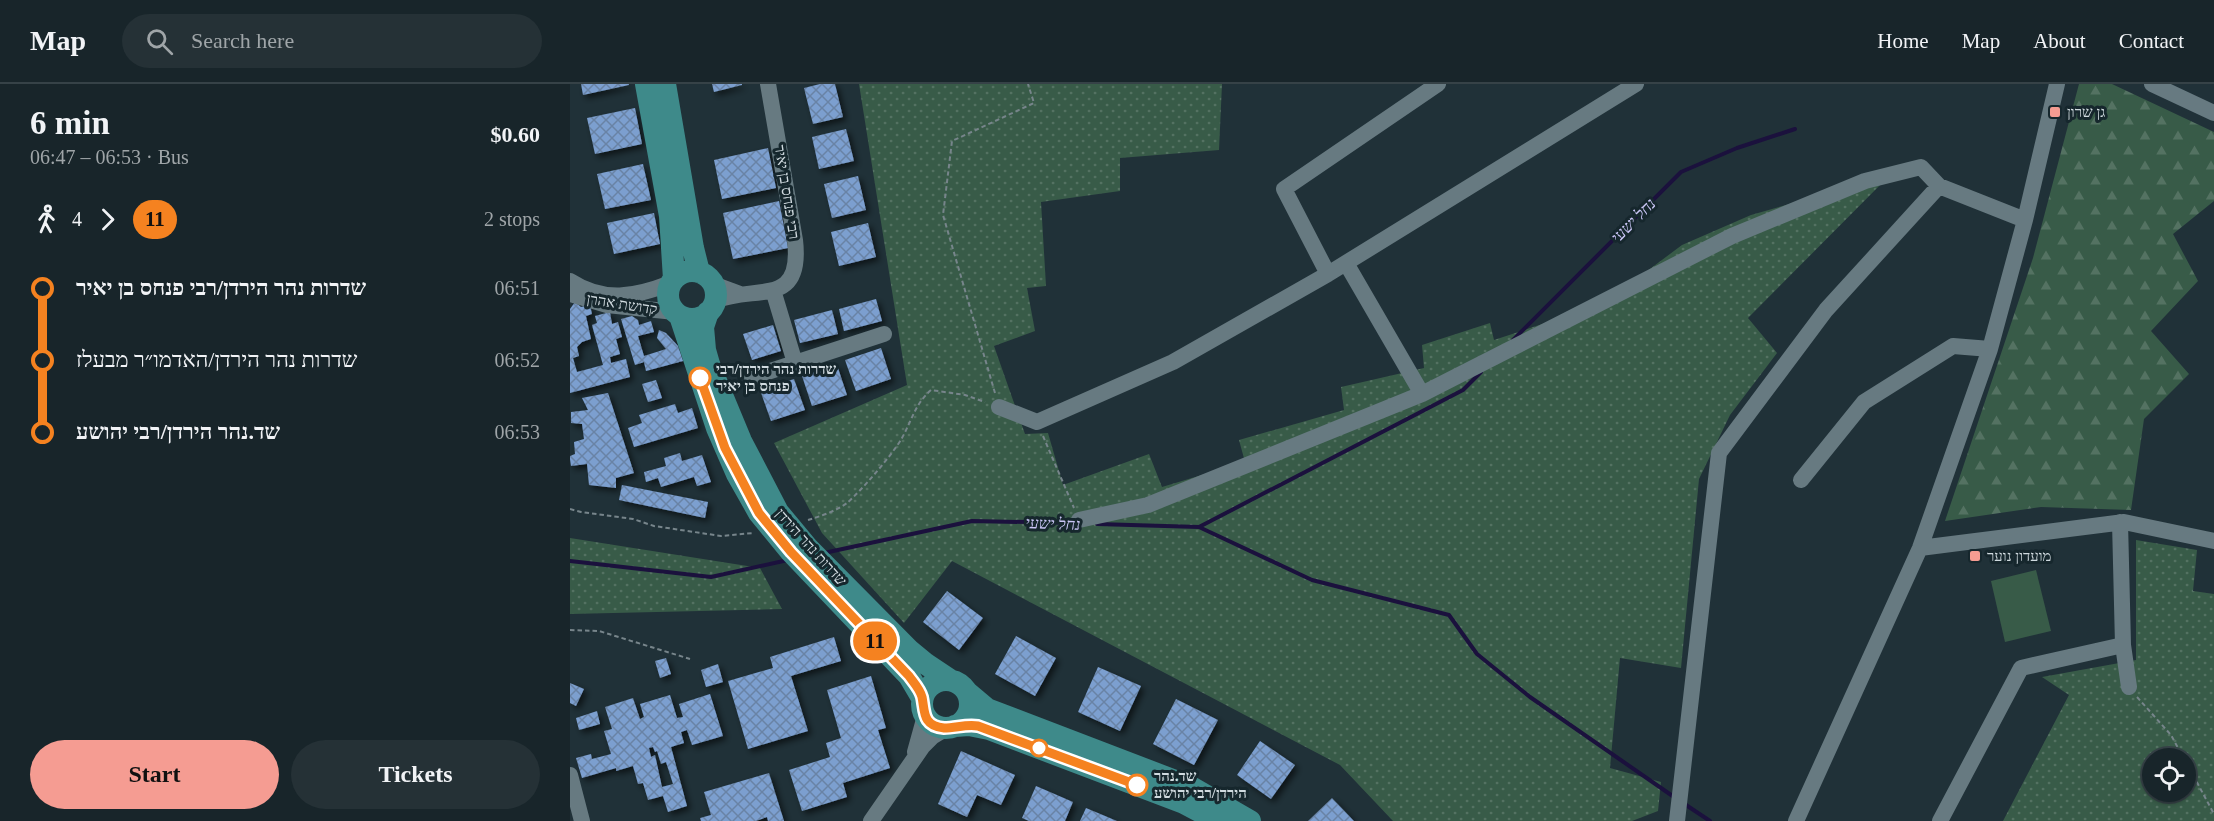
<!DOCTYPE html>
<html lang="en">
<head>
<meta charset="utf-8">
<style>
  body { margin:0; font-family:"Times New Roman",Heebo,serif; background:#253136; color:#f1f3f6; height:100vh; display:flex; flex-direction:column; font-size:22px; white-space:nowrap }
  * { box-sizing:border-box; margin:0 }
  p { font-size:20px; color:#9fa5a8 }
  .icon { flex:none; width:33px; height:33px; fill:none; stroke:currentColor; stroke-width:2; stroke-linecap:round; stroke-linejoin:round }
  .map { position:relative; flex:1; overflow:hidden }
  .sheet { display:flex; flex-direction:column; background:#18252a; width:570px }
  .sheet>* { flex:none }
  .badge { padding:0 12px; border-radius:20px; font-size:21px; line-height:39px }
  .buttons { position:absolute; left:1572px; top:664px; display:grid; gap:12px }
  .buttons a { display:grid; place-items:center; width:54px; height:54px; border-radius:50%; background:#18252a; box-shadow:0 2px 4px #0004,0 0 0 2px #364247; font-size:30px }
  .map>.badge { position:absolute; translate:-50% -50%; box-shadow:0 0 0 3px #fff }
  .legs { display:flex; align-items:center; gap:9px; height:66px; padding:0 30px; font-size:20px }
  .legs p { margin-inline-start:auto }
  .head { display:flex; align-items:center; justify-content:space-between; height:102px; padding:0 30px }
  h1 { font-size:33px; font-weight:600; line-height:45px }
  .button { display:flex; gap:12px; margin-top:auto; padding:12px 30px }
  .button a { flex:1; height:69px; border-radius:36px; background:#f59c92; color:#111; font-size:24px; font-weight:600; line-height:69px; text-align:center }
  .button a+a { background:#253136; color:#f1f3f6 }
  ul { padding:0 30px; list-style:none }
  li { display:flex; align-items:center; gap:21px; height:72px; font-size:22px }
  li i { display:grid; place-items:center; width:9px; height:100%; margin:0 8px; background:currentColor }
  li i::after { content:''; width:15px; height:15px; margin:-8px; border:4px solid; border-radius:50%; background:#18252a }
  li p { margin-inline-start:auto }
  li:first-child i { background:linear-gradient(#0000 50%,currentColor 0) }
  li:last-child i { background:linear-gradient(currentColor 50%,#0000 0) }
  header { display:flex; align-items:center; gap:36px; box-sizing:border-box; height:84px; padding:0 30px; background:#18252a; border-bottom:2px solid #364247 }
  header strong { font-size:28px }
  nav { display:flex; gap:33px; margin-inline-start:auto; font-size:21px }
  .search { width:420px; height:54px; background:#253136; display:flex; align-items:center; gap:15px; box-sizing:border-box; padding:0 21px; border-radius:33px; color:#9fa5a8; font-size:22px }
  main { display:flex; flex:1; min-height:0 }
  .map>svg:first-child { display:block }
  .grass { fill:url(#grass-dots); fill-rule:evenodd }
  .forest { fill:url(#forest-firs) }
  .garden { fill:#385b48 }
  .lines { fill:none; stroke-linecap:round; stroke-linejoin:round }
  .stream { stroke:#1b113d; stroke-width:4 }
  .building { fill:url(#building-cross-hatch); fill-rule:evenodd; filter:url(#shadow) }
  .path { stroke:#77858b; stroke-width:2; stroke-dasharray:4.5 3; stroke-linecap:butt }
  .minor { stroke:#677a81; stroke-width:16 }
  .major { stroke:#3e8a8a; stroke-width:22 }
  .line-1-casing { stroke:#fff; stroke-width:14 }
  .line-1 { stroke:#f58220; stroke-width:9 }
  .poi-dot { fill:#f59c92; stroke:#16272d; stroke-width:2 }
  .stop-1-dot { fill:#fff; stroke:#f58220; stroke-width:3 }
  .labels { text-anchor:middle; stroke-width:6; stroke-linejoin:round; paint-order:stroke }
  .poi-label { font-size:15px; fill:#d0dadf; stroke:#16272d; text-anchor:start }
  .street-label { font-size:15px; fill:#d0dadf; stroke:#16272d }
  .stop-label { font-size:15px; font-weight:bold; fill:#d0dadf; stroke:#16272d; text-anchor:start }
  .water-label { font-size:16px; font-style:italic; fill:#cac6f6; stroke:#16272d }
</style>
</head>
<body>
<header>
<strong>Map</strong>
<div class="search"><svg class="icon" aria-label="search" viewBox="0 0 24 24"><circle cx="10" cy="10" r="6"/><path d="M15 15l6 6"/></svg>Search here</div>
<nav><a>Home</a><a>Map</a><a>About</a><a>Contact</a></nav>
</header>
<main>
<section class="sheet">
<div class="head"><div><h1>6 min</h1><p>06:47 – 06:53 · Bus</p></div><b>$0.60</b></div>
<div class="legs"><svg class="icon" aria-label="walk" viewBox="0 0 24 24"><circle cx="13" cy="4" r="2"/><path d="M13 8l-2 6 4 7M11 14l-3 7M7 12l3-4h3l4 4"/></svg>4<svg class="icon" aria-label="forward" viewBox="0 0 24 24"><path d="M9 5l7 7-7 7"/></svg><b class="badge" style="background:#f58220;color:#111">11</b><p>2 stops</p></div>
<ul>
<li><i style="color:#f58220"></i><b>שדרות נהר הירדן/רבי פנחס בן יאיר</b><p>06:51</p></li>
<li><i style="color:#f58220"></i><span>שדרות נהר הירדן/האדמו״ר מבעלז</span><p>06:52</p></li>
<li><i style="color:#f58220"></i><b>שד.נהר הירדן/רבי יהושע</b><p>06:53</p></li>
</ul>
<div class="button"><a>Start</a><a>Tickets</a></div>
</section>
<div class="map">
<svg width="1644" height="737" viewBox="0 0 1644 737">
  <defs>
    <pattern id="grass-dots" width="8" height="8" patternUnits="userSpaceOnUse" patternTransform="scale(1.5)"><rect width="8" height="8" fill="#385b48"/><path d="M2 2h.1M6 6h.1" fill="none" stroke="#547262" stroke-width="1.8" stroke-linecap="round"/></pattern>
    <pattern id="forest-firs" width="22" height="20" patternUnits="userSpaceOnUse" patternTransform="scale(1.5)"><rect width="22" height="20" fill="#385b48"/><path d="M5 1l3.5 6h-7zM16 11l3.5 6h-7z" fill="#547262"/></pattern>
    <pattern id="building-cross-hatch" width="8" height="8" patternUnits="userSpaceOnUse" patternTransform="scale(1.5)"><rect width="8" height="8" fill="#7c9fcf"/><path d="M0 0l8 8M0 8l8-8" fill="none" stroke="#6983a5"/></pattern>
    <filter id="shadow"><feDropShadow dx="3.5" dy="3.5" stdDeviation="3" flood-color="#0009"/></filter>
  </defs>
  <rect width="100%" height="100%" fill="#203138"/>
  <!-- grass -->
  <path class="grass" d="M289 0H652L649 66 550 74V107L471 118 476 202 457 204 465 247 424 262 455 350 478 349 493 401 579 370 592 403 675 378 669 356 774 326 771 303 854 284 852 261 920 239 924 256 1033 220 1112 161 1181 131 1320 91 1178 234 1207 269 1160 331 1129 395 1111 584 1050 574 1040 684 1091 698 1088 727 1062 737H823L770 681 382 477 334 539 252 449 204 359 337 301Z
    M0 454 190 484 212 525 0 530Z
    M1566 456 1627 466 1623 507 1644 510V737H1433L1499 611 1472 593 1566 576ZM1582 675H1616V708H1582Z"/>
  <!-- forest -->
  <path class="forest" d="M1509 0H1542L1644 48V117L1603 150 1628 197 1581 247 1619 290 1574 335 1561 426 1471 423 1375 437 1463 174Z"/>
  <!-- garden -->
  <path class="garden" d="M1466 486 1481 547 1435 558 1421 497Z"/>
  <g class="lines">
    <!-- stream -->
    <path class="stream" d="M943 256 1111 88 1167 64 1225 45
      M527 440 629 443 893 306 911 288
      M629 443 742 496 879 531 907 570 960 613 1104 713
      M254 469 402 437 504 439
      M0 477 141 493 218 476
      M1113 719 1140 737"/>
  </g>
  <!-- building -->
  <path class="building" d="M11 0H59V1L13 11Z
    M142 0H172V1L144 8Z
    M250 0H265L273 33 243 40 234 4Z
    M65 24 72 60 25 70 17 34Z
    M276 45 284 77 249 85 242 53Z
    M198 64 206 104 152 115 144 76Z
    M73 80 81 116 35 125 27 90Z
    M288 92 296 126 262 134 254 100Z
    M209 117 218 164 163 175 153 129Z
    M84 129 90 160 44 170 37 139Z
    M298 139 306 173 269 182 261 148Z
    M306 215 312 237 274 247 269 225Z
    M5 218 11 223 20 221 22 230 16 232 21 255 12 258 7 263 9 272 3 274 7 288 33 281 22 241 27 239 25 232 40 228 42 240 48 238 52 253 46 255 50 270 40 273 41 279 56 275 60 293 0 309V225Z
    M262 226 268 250 230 259 224 236Z
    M62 232 68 236 69 241 81 237 84 248 68 252 74 272 96 265 87 254 89 246 96 249 108 262 113 277 76 287 74 278 65 281 51 235Z
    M203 241 211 267 182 276 173 250Z
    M311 264 321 295 286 307 275 276Z
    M267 281 277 311 242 322 232 292Z
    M224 295 235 326 201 337 190 306Z
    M86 296 92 314 78 318 72 300Z
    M38 309 64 389 46 394V404L19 401 17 380 1 382 0 375V372L5 370 4 358 14 355 12 340 1 339V328L18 326 12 314Z
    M105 320 108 329 122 324 128 344 64 363 58 344 72 339 69 331Z
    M110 369 112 377 132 371 141 398 127 402 124 393 91 403 88 394 76 398 74 388 96 382 94 374Z
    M52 401 138 418 135 434 49 416Z
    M377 507 413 534 389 566 353 538Z
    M446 552 486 574 465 612 425 590Z
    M264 553 271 577 221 592 238 647 178 665 158 597 203 584 200 573Z
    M96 574 101 590 90 594 85 577Z
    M148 580 153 598 136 603 131 586Z
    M528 583 571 602 550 647 508 628Z
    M301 592 316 644 308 646 320 684 273 699 277 713 232 727 219 686 260 673 256 659 271 654 257 606Z
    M0 599 14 605 6 622 0 619Z
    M140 610 153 652 122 661 117 646 111 648 114 659 101 663 117 722 98 728 93 712 78 716 73 699 68 700 63 682 46 687V684L12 694 6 674 21 670 22 675 41 670 34 647 42 645 35 623 63 614 70 635 74 633 70 620 100 611 107 634 113 633 109 620ZM83 663 85 668 87 667 91 680 96 678 103 700 92 703 85 671 81 673 79 664Z
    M606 615 648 636 624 681 583 660Z
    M27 627 30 640 9 646 6 634Z
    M690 657 725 681 701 715 667 691Z
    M391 667 445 691 431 721 407 711 397 733 368 720Z
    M199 689 214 737H198L197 733 186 737H131L130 734 141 731 134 708Z
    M466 702 503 718 495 737H459L452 734Z
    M762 714 784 737H738Z
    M516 724 547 737H510Z"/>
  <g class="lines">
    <!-- path -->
    <path class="path" d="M425 309 373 131 382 57 464 19 458 0
      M473 352 504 424
      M0 425 11 428 63 435 84 442 151 452 183 449
      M238 436C251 432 266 427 277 419 291 407 323 370 332 354 342 336 345 320 361 306L395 311 415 318
      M0 546 29 547 120 575
      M1567 613 1601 651 1614 675
      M1616 678 1644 730"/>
    <!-- minor -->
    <path class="minor" d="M1582 0 1644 29
      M776 179 852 310
      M758 190 714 105 868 0
      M0 197C34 219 65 213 101 199
      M143 200 170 210
      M203 206 225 279
      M0 210 37 221 105 228
      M145 217C185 200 233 225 225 156L198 0
      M182 293 314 250
      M429 323 467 338 603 278 758 190 1066 0
      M1231 396 1294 318 1383 262 1420 265
      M509 436 578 421 852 310 1162 152 1295 97 1351 83 1369 102 1455 136
      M1550 438 1553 561 1559 603
      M1350 464 1554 438 1644 457
      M345 668 355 632
      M0 691 12 737
      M301 737 353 662 362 653 377 644
      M1107 737 1149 369 1256 226 1369 102
      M1226 737 1350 464 1420 265 1455 136 1487 0
      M1370 737 1451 584 1553 561"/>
    <!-- major -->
    <path class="major" d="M76 0 100 132 104 195
      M95 0 123 164 129 188
      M98 211a24 24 0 1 1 48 0a24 24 0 1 1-48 0Z
      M138 228 133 243 135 266 139 280 171 357 208 428 238 464 339 566 356 580 380 596
      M110 232 147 344 167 390 189 429 221 468 339 592 352 614
      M352 620a24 24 0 1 1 48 0a24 24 0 1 1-48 0Z
      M398 609 417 625 621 703 680 737
      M385 642 399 641 419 645 614 719 648 737"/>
  </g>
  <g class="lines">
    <!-- line-1 casing -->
    <g class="line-1-casing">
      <path id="line-1" d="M130 294 155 364 189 429 221 468 339 592C344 599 350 605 352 613 355 627 352 642 374 644 386 644 396 640 408 642L567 701"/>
    </g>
    <!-- line-1 -->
    <use href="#line-1" class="line-1"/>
  </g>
  <!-- markers -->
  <g class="poi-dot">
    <rect x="1479" y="22" width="12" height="12" rx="3"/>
    <rect x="1399" y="466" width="12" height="12" rx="3"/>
  </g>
  <g class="stop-1-dot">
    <circle cx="130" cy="294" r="10"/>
    <circle cx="469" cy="664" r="8"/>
    <circle cx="567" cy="701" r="10"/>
  </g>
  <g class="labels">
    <!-- poi labels -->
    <g class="poi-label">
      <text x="1497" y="33">גן שרון</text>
      <text x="1417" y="477">מועדון נוער</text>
    </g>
    <!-- street labels -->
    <g class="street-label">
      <text transform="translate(217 108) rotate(81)" y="5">רבי פנחס בן יאיר</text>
      <text transform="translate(52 220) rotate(9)" y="5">קדושת אהרן</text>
      <text transform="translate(241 463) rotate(48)" y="5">שדרות נהר הירדן</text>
    </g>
    <!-- stop labels -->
    <g class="stop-label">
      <text x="146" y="290">שדרות נהר הירדן/רבי<tspan x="146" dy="17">פנחס בן יאיר</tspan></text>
      <text x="584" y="697">שד.נהר<tspan x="584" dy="17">הירדן/רבי יהושע</tspan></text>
    </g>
    <!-- water labels -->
    <g class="water-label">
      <text transform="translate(1063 136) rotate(-45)" y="6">נחל ישעי</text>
      <text transform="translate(483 439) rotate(2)" y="6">נחל ישעי</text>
    </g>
  </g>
</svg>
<div class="buttons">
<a><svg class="icon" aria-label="locate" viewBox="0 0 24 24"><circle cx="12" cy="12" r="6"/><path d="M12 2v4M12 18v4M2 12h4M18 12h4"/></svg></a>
</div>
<b class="badge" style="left:305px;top:557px;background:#f58220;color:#111">11</b>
</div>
</main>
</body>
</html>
